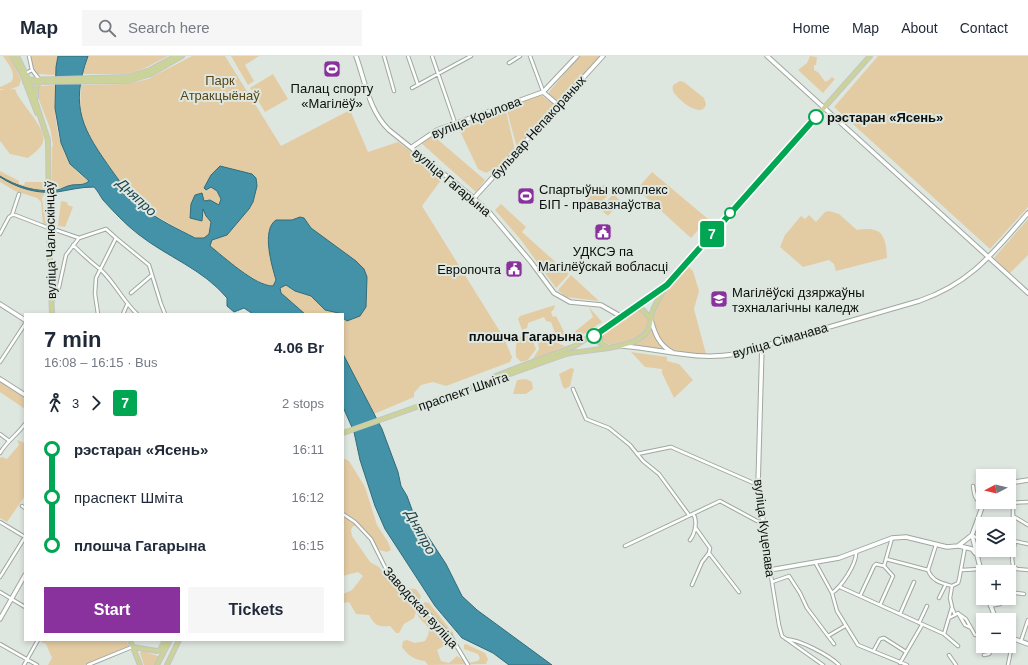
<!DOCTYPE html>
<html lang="en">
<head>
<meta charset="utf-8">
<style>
  body { margin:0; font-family:Arial,sans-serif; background:#f6f6f7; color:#1f2937; height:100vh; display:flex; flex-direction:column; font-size:15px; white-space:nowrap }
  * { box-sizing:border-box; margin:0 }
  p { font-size:13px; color:#747a83 }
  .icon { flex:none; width:22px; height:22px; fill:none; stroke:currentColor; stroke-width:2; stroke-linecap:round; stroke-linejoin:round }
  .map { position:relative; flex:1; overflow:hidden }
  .side { position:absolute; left:24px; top:257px; width:320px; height:328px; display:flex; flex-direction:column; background:#fff; border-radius:0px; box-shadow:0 2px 6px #0003 }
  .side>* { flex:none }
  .badge { padding:0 8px; border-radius:3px; font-size:14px; line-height:26px }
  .needle { width:26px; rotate:263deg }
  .buttons { position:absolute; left:976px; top:413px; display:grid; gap:8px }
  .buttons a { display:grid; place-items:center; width:40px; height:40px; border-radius:0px; background:#fff; box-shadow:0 2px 6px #0003; font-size:20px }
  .map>.badge { position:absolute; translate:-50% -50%; box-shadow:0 0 0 2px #fff }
  .legs { display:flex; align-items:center; gap:6px; height:44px; padding:0 20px; font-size:13px }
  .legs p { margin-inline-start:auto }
  .overview { display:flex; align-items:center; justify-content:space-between; height:68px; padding:0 20px }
  h1 { font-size:22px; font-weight:700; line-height:30px }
  .primary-button { display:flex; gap:8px; margin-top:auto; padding:8px 20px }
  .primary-button a { flex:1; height:46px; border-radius:0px; background:#89329e; color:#fff; font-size:16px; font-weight:700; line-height:46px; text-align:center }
  .primary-button a+a { background:#f6f6f7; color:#1f2937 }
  ul { padding:0 20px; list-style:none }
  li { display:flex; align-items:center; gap:14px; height:48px; font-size:15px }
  li i { display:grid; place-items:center; width:6px; height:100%; margin:0 5px; background:currentColor }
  li i::after { content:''; width:10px; height:10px; margin:-5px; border:3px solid; border-radius:50%; background:#fff }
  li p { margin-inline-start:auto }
  li:first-child i { background:linear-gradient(#0000 50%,currentColor 0) }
  li:last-child i { background:linear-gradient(currentColor 50%,#0000 0) }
  header { display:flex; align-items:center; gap:24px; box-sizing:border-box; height:56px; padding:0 20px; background:#fff; border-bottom:1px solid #e0e1e3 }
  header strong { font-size:19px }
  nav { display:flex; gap:22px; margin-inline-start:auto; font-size:14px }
  .search { width:280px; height:36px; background:#f6f6f7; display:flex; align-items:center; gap:10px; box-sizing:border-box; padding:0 14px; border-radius:0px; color:#747a83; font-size:15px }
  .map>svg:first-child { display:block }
  .green { fill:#e3cca4 }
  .water { fill:#4392a7; stroke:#326b79 }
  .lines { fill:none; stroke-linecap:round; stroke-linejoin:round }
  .street-casing { stroke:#9fa8a0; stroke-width:4.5 }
  .secondary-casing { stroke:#9fa8a0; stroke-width:5.5 }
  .primary-casing { stroke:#c5c5c5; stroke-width:6 }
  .street { stroke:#fff; stroke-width:2.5 }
  .secondary { stroke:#fff; stroke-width:3.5 }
  .primary { stroke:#cbd29a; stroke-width:4 }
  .primary-bridge-casing { stroke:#c5c5c5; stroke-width:6; stroke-linecap:butt }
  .primary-bridge { stroke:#cbd29a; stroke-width:4 }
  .line-1-casing { stroke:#fff; stroke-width:9 }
  .line-1 { stroke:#00a651; stroke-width:6 }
  .stop-1-dot { fill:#fff; stroke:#00a651; stroke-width:2 }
  .labels { text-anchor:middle; stroke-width:4; stroke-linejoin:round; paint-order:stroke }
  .park-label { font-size:13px; fill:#5b4518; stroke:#dee7df }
  .poi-label { font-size:13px; fill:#0c0f0d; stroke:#dee7df }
  .street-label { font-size:13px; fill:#0c0f0d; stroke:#dee7df }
  .stop-label { font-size:13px; font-weight:bold; fill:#0c0f0d; stroke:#dee7df; text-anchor:start }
  .water-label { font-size:14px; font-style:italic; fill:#20454f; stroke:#dee7df }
</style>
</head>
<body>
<header>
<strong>Map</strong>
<div class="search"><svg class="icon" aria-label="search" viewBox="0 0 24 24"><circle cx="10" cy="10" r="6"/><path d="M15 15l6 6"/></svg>Search here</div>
<nav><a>Home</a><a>Map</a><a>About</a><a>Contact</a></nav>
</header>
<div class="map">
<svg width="1028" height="609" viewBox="0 0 1028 609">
  <rect width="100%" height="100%" fill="#dee7df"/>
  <!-- green -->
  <path class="green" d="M3 0H9L21 24 19 30 8 34 0 33V31L11 26C17 17 8 8 3 0Z
    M30 0H58L56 19 36 18 33 14Z
    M88 0H168L145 12 128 18H83Z
    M192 0H225L281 90 350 54 368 96 398 86 444 120 422 150 504 282 512 301 510 306 446 330 433 326 421 329 414 337V341L374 358 343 298V258H305L281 237 244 217 195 182 146 154 133 143 99 96 86 75 80 56 81 29 127 28 148 23Z
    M231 0H259L245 9 254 25 248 29Z
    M579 0H600L561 45H556L549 38V36Z
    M810 0 817 1 816 9H814V14C821 17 821 22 826 26L832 21 835 23 823 37 798 14 807 7Z
    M878 0H1028V151L990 193 834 51Z
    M273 18 288 43 265 56 250 32Z
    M680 25 684 26 704 42 706 48C702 65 675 41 673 35 672 32 673 31 673 29Z
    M56 29C53 64 57 105 89 125L84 129H73L52 134V91L53 89 50 72 37 39V31L39 30Z
    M15 33C19 47 47 71 43 86 42 91 33 98 28 102L10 98 0 85V34Z
    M541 39 553 48V51L531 76H529L517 92 506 51Z
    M506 55 515 94 501 109 486 117 478 113 459 73 462 67Z
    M448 73 451 75 436 82 485 124 476 136 421 87 437 76Z
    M0 115 19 125V128L24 129 25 126H44V139L42 142 46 169 43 168 41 146 37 142 15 135 0 126Z
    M652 116 708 163 691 182 637 133Z
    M605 129 609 133 608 139 593 155H586L584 151C586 144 597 130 605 129Z
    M613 138 621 145 608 160 600 153Z
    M61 145 67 146 68 149 73 151 65 171 58 170Z
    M501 148 526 171 522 176 569 218 556 232 521 184 495 154Z
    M829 155 839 158 857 174C882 170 886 179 887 202L836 215 834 208 829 204 803 211 780 191 785 179 801 160 805 163 809 159 816 166 825 156Z
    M1028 163V199L1009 218 994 202Z
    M688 210 693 215 699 235 694 253 706 298C684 297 667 298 657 276 653 268 653 259 656 252 663 236 677 223 688 210Z
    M571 219 599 245 566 241 558 234Z
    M555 249 554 253 551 256 553 261 556 260 567 282 593 261 589 251 602 266 570 287 557 282 551 266 546 265 544 261 528 267 527 272 522 274 518 263 520 260Z
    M637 254 642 255 649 262C649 265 649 269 648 272 641 284 612 296 602 284L604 276Z
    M652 273 658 287 666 295 630 290 642 284Z
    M529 275 536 293 528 304 521 306 516 301C515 289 516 280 529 275Z
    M545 278H548L555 286 565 290 532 304 539 293 537 282 540 280 541 284 544 283 543 279Z
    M631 296 667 301V305L679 308 693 324 674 342 662 317V313L645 311Z
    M571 312 574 313 570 330 565 333 563 331 559 318Z
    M526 323 532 326 533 333 526 338H513L517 324Z
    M0 324 25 340V353L0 336Z
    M17 384 25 387V440L7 466 0 462V402L2 401 7 403 19 389Z
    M343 402 349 405 365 431 377 469 388 486 391 494 387 496 379 494C371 484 368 470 353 470L351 474 352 480 370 506 379 511 390 526 398 531 416 533 421 540 414 562 404 568 399 577H396L390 570C378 571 375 570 369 559L356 558 349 546 343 547V538L352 534 363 520 358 516 343 520Z
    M425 546 429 547 454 578 451 580 439 569 433 570 434 576 446 586 444 590 437 594 441 605 449 607 457 600 468 607 478 605 480 602 478 598 464 593V589L466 588 485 597 488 603 486 608 428 609 425 605C415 604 408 600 402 591L403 585 407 584 415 587 425 585C435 569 422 569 417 558L419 551Z
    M42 584H126L129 590 84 609H48L52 602 46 588 41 586Z
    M142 595 158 600V603L155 609H144L140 597Z"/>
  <!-- water -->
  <path class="water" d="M58 0H88C69 52 83 74 113 116 122 128 130 142 142 151 158 164 178 173 195 182H204L209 178 211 166 206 160 203 153 202 165 190 162 191 148 195 139 202 137 204 145 210 144 219 149 221 143 217 135 211 131 206 134 204 132 211 119 220 110 252 118 256 122 257 130 253 146 249 153 227 179 212 184 210 190C224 201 255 230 273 230L276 224C272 210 261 174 276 164H292L300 161 304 162 311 172 356 205 364 213 367 221 366 251 360 260 347 265 343 262V258L325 254 311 240 295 235 286 229 280 232 281 237 305 258H253L244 252 234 256 227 250V242C203 213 167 201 138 178 125 168 114 156 103 144 100 140 98 135 94 131 80 131 70 134 57 136 36 138 17 132 0 121V120C16 130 37 137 57 134 62 133 66 130 72 129 79 128 83 130 89 125L70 108 61 87 55 52 56 11Z
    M343 298 382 373 398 416 401 430 407 440 414 459 446 508 462 540 477 554 552 609H509L493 597 462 582 435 550 385 473 375 450 360 404 354 376 343 351Z"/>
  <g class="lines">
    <!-- street casing -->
    <g class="street-casing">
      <path id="street" d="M29 0 32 14 39 23
        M384 0 394 35
        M408 0 418 29
        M432 0 455 67
        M530 0 543 35
        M509 7 520 0
        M28 16 32 14
        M412 32 471 0
        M12 159H15L46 171
        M53 173 79 182
        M0 178 9 161 12 159 19 138
        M79 182 106 173 116 182 96 222 95 238 98 258
        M116 182 149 209 161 248 165 258
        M73 189C82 198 91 206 101 214 115 227 123 245 137 258
        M131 237 152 219
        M52 245 59 231 66 199 79 182
        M123 258 127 249
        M0 306 25 268
        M573 333 586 363 609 372 630 389 643 405 659 418 689 459
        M0 378 8 384
        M0 397C7 385 17 379 25 368
        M637 398 671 391 758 429
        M973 430C974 438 975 445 983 448L1028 446
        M22 450 25 452
        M343 458 355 466 371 483 388 517 450 579 468 609
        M1013 460 1028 469
        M0 466 25 481
        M1009 476 1013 460V447
        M972 479 977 482 983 483
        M690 484C695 478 698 464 693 458
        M1009 484 1028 488
        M1015 485 1012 503 1013 510 1017 513 1028 514
        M625 490 720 445 757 465 762 466
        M709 497 739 536
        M886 503 928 514
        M815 506 832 537 837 555 858 589 907 609
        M884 510 892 482
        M770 514 779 569 782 580 823 609
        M928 514C932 525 941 527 952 530
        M928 514 936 489
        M962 514 980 513
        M0 521 25 481
        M772 526 789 520 800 537 807 552 834 588
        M692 529 702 506 709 497 710 492 695 471
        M840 531 944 578 958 590
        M0 536 25 551
        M1009 536 1024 538
        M832 537C841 531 857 508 856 496
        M860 540 874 510 876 508 884 510
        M939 542 946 528
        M880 549 893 520 884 510
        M990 550 1000 548 1003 542
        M900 558 914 526
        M959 558 966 563 971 572
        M955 559 958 557 965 569 971 572 975 579
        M949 562 955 559 952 552
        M919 567 927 550
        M944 578 952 551 950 542 952 530 958 527 959 524 965 491
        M828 580 845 570
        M786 583C800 584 829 599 839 609
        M1021 585 1028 564
        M0 588 37 609
        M874 594 880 583 884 582 906 596
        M949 599 956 609
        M984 599 989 598 994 590
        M900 607 922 569
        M24 609 38 584
        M88 609 132 591
        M1008 609 1013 584"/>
    </g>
    <!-- secondary casing -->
    <g class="secondary-casing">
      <path id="secondary" d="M356 0C365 25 369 55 389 74L470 139 489 156 531 206 554 237 570 246 601 249 622 261
        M767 0 1028 237
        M543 36 557 48
        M412 91 437 74 543 36 577 0
        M474 142 603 0
        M0 248 25 264
        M651 264C655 278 659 289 672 296
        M762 289 758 429 770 514 839 502 892 482 906 481 947 491 958 490 972 479 984 446
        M622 290C663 293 694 305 736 298L919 245C971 227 993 197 1028 157
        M0 323 25 339
        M1009 427 1028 424
        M972 479 983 523
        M959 490 972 493 975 497
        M988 542 996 564
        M0 563 25 519
        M1009 581 1028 588"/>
    </g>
    <!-- primary casing -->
    <g class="primary-casing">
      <path id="primary" d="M12 0 23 20 37 57
        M17 0 28 23 48 84 49 165
        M27 24 128 21 150 14 176 0
        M25 26 128 25 151 18 182 0
        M36 41V33L39 26
        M49 178 52 258
        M632 254 667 229 870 0
        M601 276 600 287 607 291
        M493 321 575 290 632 254 637 252 643 254 651 263
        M343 377 566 298C588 293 632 294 646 277 651 271 650 264 652 257 655 247 662 238 667 229
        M130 584 140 609
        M133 591 157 595 160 594 165 584
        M157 609 170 584
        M167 609 179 584"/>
    </g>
    <!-- street -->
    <use href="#street" class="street"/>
    <!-- secondary -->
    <use href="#secondary" class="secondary"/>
    <!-- primary -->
    <use href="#primary" class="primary"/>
    <!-- primary-bridge casing -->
    <g class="primary-bridge-casing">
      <path id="primary-bridge" d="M49 178V165"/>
    </g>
    <!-- primary-bridge -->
    <use href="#primary-bridge" class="primary-bridge"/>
  </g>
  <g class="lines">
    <!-- line-1 casing -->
    <g class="line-1-casing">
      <path id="line-1" d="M594 280 667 229 816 61"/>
    </g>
    <!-- line-1 -->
    <use href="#line-1" class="line-1"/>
  </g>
  <!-- icons -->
  <defs>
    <g id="stadium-square" transform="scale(0.9)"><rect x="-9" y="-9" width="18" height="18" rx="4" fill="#89329e" stroke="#dee7df"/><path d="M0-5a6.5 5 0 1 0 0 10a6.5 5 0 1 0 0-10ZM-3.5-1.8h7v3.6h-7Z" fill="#fff"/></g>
    <g id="civic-square" transform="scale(0.9)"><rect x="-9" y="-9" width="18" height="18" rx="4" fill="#89329e" stroke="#dee7df"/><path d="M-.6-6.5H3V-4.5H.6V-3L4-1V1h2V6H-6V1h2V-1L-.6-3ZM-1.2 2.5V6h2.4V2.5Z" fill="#fff"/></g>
    <g id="university-square" transform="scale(0.9)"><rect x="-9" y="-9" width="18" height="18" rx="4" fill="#89329e" stroke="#dee7df"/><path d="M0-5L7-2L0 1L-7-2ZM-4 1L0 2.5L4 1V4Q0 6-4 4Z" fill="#fff"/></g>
  </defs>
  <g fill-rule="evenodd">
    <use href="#stadium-square" x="332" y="13"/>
    <use href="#stadium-square" x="526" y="140"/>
    <use href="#civic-square" x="603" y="176"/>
    <use href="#civic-square" x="514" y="213"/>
    <use href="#university-square" x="719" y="243"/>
  </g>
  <!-- markers -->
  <g class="stop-1-dot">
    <circle cx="816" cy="61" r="7"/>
    <circle cx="730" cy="157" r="5"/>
    <circle cx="594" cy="280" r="7"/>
  </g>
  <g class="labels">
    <!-- park labels -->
    <g class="park-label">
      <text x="220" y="29">Парк<tspan x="220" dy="15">Атракцыёнаў</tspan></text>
    </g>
    <!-- poi labels -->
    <g class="poi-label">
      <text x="332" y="37">Палац спорту<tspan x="332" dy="15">«Магілёў»</tspan></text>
      <text x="539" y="138" text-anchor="start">Спартыўны комплекс<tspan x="539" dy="15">БІП - правазнаўства</tspan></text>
      <text x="603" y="200">УДКСЭ па<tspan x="603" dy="15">Магілёўскай вобласці</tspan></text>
      <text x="501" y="218" text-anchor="end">Европочта</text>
      <text x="732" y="241" text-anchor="start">Магілёўскі дзяржаўны<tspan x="732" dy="15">тэхналагічны каледж</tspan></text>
    </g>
    <!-- street labels -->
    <g class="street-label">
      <text transform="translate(476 61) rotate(-21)" y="5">вуліца Крылова</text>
      <text transform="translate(538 71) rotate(-48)" y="5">бульвар Непакораных</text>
      <text transform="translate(452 126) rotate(40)" y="5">вуліца Гагарына</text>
      <text transform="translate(50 184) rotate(-91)" y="5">вуліца Чалюскінцаў</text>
      <text transform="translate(780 284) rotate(-16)" y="5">вуліца Сіманава</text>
      <text transform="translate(463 335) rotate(-19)" y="5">праспект Шміта</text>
      <text transform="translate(765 472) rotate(83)" y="5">вуліца Куцепава</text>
      <text transform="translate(421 551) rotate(48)" y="5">Заводская вуліца</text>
    </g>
    <!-- stop labels -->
    <g class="stop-label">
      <text x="827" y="66">рэстаран «Ясень»</text>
      <text x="583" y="285" text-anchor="end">плошча Гагарына</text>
    </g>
    <!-- water labels -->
    <g class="water-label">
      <text transform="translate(137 141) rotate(43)" y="5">Дняпро</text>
      <text transform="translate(421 476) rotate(62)" y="5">Дняпро</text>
    </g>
  </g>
</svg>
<div class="buttons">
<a><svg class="needle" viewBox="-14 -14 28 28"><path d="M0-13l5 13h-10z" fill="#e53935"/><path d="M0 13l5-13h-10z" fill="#747a83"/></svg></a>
<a><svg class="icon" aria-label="layers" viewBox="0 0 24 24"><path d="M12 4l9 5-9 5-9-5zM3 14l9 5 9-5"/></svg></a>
<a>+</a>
<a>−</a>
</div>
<b class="badge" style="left:712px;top:178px;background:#00a651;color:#fff">7</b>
<section class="side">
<div class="overview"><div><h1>7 min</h1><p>16:08 – 16:15 · Bus</p></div><b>4.06 Br</b></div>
<div class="legs"><svg class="icon" aria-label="walk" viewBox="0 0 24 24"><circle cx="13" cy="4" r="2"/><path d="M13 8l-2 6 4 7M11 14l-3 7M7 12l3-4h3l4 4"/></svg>3<svg class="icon" aria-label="forward" viewBox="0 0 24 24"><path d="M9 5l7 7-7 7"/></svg><b class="badge" style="background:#00a651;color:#fff">7</b><p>2 stops</p></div>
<ul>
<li><i style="color:#00a651"></i><b>рэстаран «Ясень»</b><p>16:11</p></li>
<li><i style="color:#00a651"></i><span>праспект Шміта</span><p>16:12</p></li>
<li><i style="color:#00a651"></i><b>плошча Гагарына</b><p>16:15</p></li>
</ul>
<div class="primary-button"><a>Start</a><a>Tickets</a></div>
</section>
</div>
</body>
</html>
